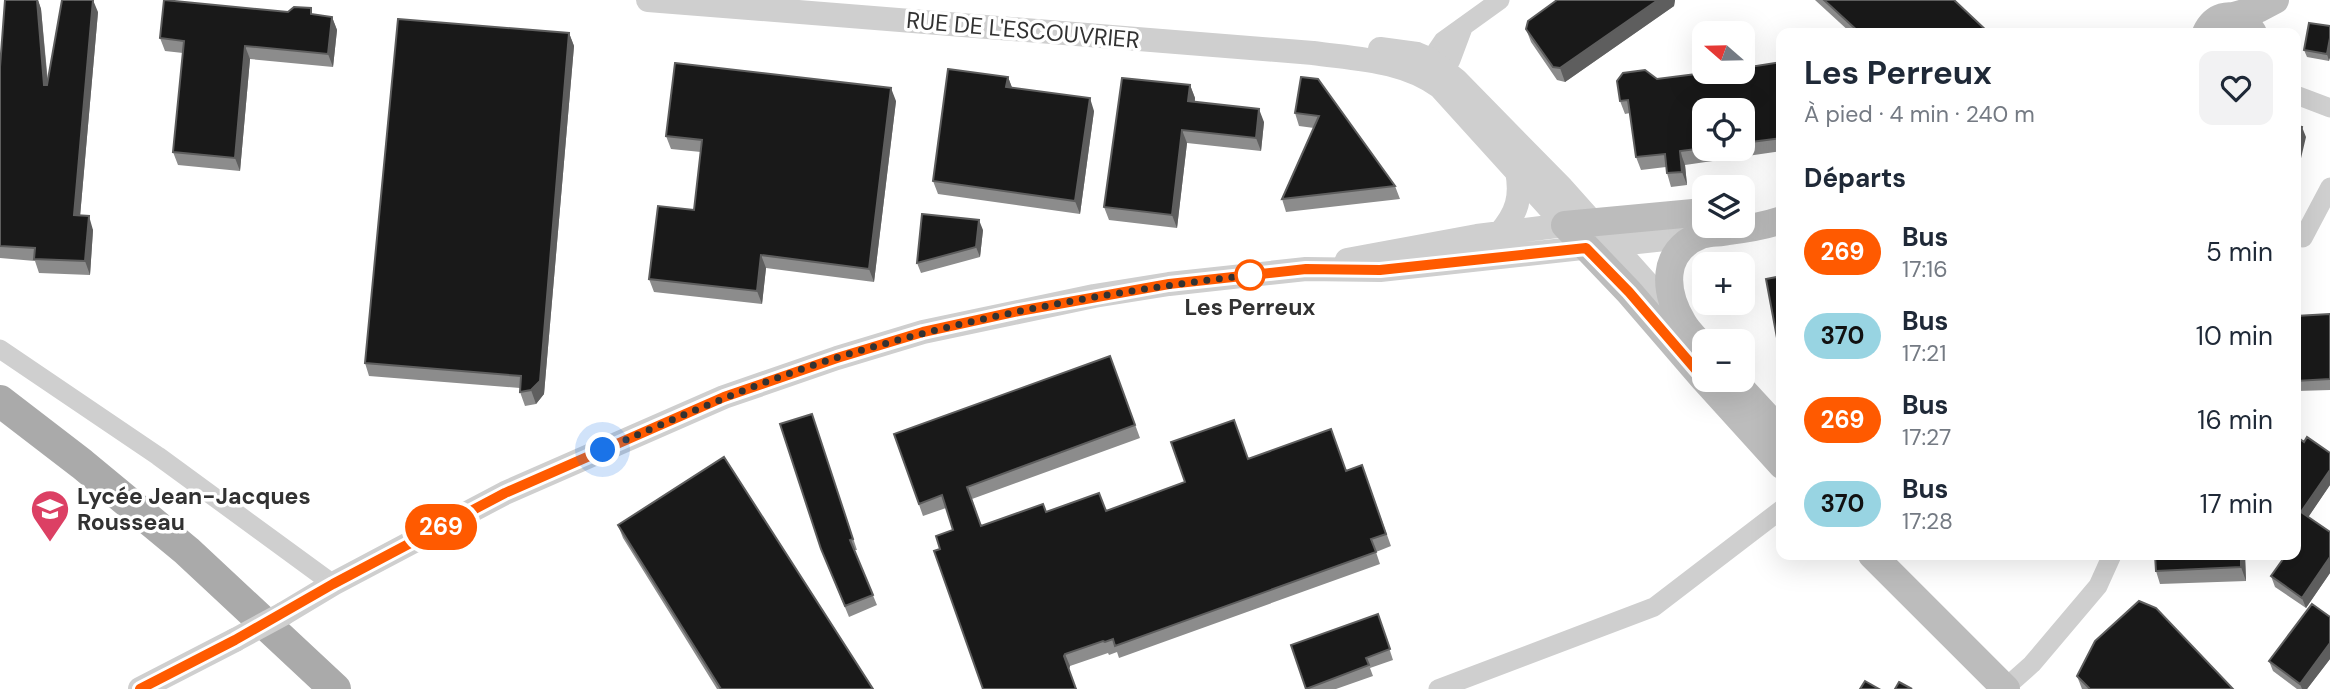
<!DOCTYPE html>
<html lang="fr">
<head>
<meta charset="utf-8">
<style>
  body { margin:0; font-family:"DM Sans",sans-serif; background:#f2f2f3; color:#1f2937; height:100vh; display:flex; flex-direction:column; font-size:26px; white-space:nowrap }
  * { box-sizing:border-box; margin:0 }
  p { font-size:23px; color:#747a83 }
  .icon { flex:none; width:38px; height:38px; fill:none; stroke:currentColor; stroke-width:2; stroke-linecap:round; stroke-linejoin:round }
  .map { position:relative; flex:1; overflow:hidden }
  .drawer { position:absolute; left:1776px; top:28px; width:525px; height:532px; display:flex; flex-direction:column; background:#fff; border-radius:14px; box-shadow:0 7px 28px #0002 }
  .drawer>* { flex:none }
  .badge { padding:0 14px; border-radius:23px; font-size:24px; line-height:46px }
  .needle { width:46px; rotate:290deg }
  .controls { position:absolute; left:1692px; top:21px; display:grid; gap:14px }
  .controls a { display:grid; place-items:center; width:63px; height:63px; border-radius:14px; background:#fff; box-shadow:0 7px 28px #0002; font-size:35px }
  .you { position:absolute; width:35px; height:35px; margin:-18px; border:5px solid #fff; border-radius:50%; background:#1a73e8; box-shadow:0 0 0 10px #1a73e833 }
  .map>.badge { position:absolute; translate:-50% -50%; box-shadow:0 0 0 4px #fff }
  h2 { padding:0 28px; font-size:26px; line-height:63px }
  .round { display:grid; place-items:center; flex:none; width:74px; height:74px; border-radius:14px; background:#f2f2f3 }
  .overview { display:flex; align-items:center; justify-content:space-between; height:119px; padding:0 28px }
  h1 { font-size:33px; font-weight:700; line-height:52px }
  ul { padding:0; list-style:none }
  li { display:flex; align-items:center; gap:21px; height:84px; padding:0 28px }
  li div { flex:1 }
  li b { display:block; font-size:26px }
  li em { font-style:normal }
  li .badge { min-width:77px; font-weight:700; text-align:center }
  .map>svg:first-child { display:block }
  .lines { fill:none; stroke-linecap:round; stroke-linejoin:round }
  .minor { stroke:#cfcfcf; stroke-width:19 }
  .tertiary { stroke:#cfcfcf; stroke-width:24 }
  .secondary { stroke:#bcbcbc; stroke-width:28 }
  .primary { stroke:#aaa; stroke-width:32 }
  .tertiary-bridge { stroke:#cfcfcf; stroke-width:24 }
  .wall { fill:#8c8c8c; fill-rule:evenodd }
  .shaded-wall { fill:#5e5e5e }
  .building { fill:#191919; stroke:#5e5e5e; stroke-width:2 }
  .line-casing { stroke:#fff; stroke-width:16 }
  .line { stroke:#ff5a00; stroke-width:10 }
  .walk { stroke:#323232; stroke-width:7; stroke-dasharray:0 12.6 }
  .stop-dot { fill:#fff; stroke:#ff5a00; stroke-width:3.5 }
  .labels { text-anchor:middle; stroke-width:7; stroke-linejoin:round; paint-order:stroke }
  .street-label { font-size:23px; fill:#323232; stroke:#fff }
  .stop-label { font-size:23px; font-weight:bold; fill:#323232; stroke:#fff }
  .poi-label { font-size:23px; font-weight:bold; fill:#323232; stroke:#fff; text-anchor:start }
</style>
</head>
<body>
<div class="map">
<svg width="2330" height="689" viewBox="0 0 2330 689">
  <rect width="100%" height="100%" fill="#fff"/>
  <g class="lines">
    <!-- minor -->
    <path class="minor" d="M1422 72 1443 41 1500 0
      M1437 80 1451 60 1463 28
      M2296 95 2330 108
      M2303 238 2330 187
      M0 349 158 456 333 584
      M2005 688 2032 664 2098 586 2112 555
      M1438 689 1654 607 1782 509"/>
    <!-- tertiary -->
    <path class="tertiary" d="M648 0 1313 53C1356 59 1404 60 1440 87L1565 225
      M1380 49 1417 54 1429 59 1456 80 1562 188 1679 319
      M1500 233C1517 213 1522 197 1517 171
      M1347 260 1477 236 1565 225
      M283 614 333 584 505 493 724 397 837 358 923 332 1094 296 1169 284 1306 269 1380 270 1702 235
      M140 689 235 640"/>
    <!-- secondary -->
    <path class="secondary" d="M2234 16 2258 9 2275 0
      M2206 33C2214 16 2229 12 2245 21L2253 33
      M1565 225 1629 292 1704 379
      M1565 225 1704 212
      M1704 348C1697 340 1688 332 1683 323 1664 292 1660 251 1701 235 1709 232 1719 233 1728 231 1746 229 1764 226 1782 220
      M1705 380 1782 465
      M1733 380 1782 433
      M1872 555 2006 689"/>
    <!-- primary -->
    <path class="primary" d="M0 401 82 464 187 551 335 689"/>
    <!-- tertiary-bridge -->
    <path class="tertiary-bridge" d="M235 640 283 614"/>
  </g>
  <!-- wall -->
  <path class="wall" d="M5 0H38L41 9 48 82 98 12 80 216 93 230 90 275 39 273 35 261 0 258V67Z
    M1557 0H1675L1674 6 1565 82 1557 80 1531 42 1526 29Z
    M1815 0H1954L1989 33H1851Z
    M314 15 332 17 337 30 333 67 250 59 240 171 178 165 173 152 183 53 165 51 160 38Z
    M2330 26 2329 61 2307 57 2304 50Z
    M569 33 574 46 544 394 536 404 525 406 520 392V388L369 376 365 363Z
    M1782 62V151L1685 165 1687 185 1671 187 1667 173 1666 167 1641 170 1636 157 1630 113 1625 114 1620 101 1657 79ZM1704 110H1743V149H1704Z
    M1008 77 1012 88 1094 111 1080 214 938 194 933 181Z
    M1318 79 1395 186 1400 199 1286 212 1282 199 1314 128 1299 126 1295 113Z
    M1190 85 1195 98V102L1264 122 1261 151 1187 143 1177 228 1109 220 1104 207Z
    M896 101 874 282 766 268 762 304 654 292 649 279 694 210 701 152 671 149 666 136Z
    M983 230 980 257 921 273 917 263Z
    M2330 314V390L2297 391 2296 388V316Z
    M1110 356 1140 438 972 499 981 526 1046 512 1106 511 1248 459 1346 471 1362 465 1391 546 1376 552 1380 564 1119 658 1117 652 1109 655 1108 653 1070 666 1069 669 940 549 953 530 946 508 923 516 894 434Z
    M812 414 857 550H854L877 605 849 617 821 549Z
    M2296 436 2330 485 2308 517 2330 532V573L2306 608 2275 587 2271 576 2296 555Z
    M618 525 873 689H717L623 538Z
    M2245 555 2246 581 2160 584 2156 571Z
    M1378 614 1393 660 1370 668 1373 676 1336 689H1306Z
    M2330 617V659L2307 689H2297L2273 671 2269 661Z
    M2077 676 2233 689H2082Z"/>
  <!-- shaded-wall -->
  <path class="shaded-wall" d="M37 0H38L41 9 49 99 44 85Z
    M93 0 98 12 79 228 74 215Z
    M1658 0H1675L1674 6 1565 82 1560 68Z
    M332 17 337 30 333 67 328 54Z
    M569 33 574 46 544 394 536 404 531 390Z
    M2330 38V58L2329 61 2327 54Z
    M245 46 250 59 240 171 235 158Z
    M1008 77 1013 90 1006 87Z
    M1190 85 1195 98 1193 114 1188 101Z
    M891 88 896 101 874 282 869 269Z
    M1090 98 1094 111 1080 214 1075 201Z
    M1259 109 1264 122 1261 151 1256 138Z
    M2298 123 2301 132 2302 127 2306 137 2298 171 2301 179 2297 196 2296 154Z
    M1182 130 1187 143 1177 228 1172 215Z
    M1680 151 1685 165 1687 185 1682 172Z
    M89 216 93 230 90 275 85 261Z
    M979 220 983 230 980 257 976 247Z
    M761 255 766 268 762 304 757 291Z
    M2330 470V485L2305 522 2301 512Z
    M1991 555H1999L1993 560Z
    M2241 555H2245L2246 581 2241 567Z
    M2330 557V573L2306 608 2302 598Z
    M2330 643V659L2307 689H2302L2300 684Z
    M1065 654 1070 666 1069 669 1064 656Z"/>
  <!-- building -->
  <path class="building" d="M5 0H37L44 85H47L62 0H93L74 215 89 216 85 261 34 259 35 248 0 246V67Z
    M164 0 288 12 294 7 311 8V14L332 17 328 54 245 46 235 158 173 152 184 41 160 38Z
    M1557 0H1658L1560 68 1553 67 1526 29 1528 21Z
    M1824 0H1954L1989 33H1860Z
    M398 19 569 33 540 381 531 390 520 392 521 376 365 363Z
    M2309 23 2330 26V38L2327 54 2304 50Z
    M1782 62V138L1743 143V110H1704V148L1680 151 1682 172 1667 173 1665 154 1636 157 1628 100 1620 101 1617 81 1623 73 1645 70 1657 79 1712 72H1743V68Z
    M675 63 891 88 869 269 761 255 757 291 649 279 658 206 694 210 702 140 666 136Z
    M948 69 1008 77 1006 87 1090 98 1075 201 933 181Z
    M1301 77 1318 79 1395 186 1282 199 1319 116 1295 113Z
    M1122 78 1190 85 1188 101 1259 109 1256 138 1182 130 1172 215 1104 207Z
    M2296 123H2298V126L2302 127 2296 154Z
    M922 214 979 220 976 247 917 263Z
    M1782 276V353L1780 354 1766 279Z
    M2330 314V379L2296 381V316Z
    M1110 356 1135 425 967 487 981 526 1043 504 1046 512 1099 493 1106 511 1185 482 1171 442 1234 420 1248 459 1331 429 1346 471 1362 465 1386 534 1371 539 1376 552 1115 646 1113 639 1105 642 1103 641 1065 654 1064 656 1076 689H983L934 551 940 549 936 536 953 530 942 495 919 504 894 434Z
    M812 414 853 539 850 540 873 595 845 606 821 549 780 424Z
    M2296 436 2304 442 2307 437 2330 453V470L2301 512 2330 532V557L2302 598 2271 576 2286 555H2296V518L2297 516 2296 515Z
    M724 457 873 689H721L618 525Z
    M2155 555H2241V567L2156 571Z
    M2139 601 2156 608 2233 689H2090L2077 676 2095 641Z
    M2312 604 2330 617V643L2300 684 2269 661Z
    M1378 614 1390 649 1366 658 1369 665 1306 689 1291 645Z
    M1865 681 1879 689H1860Z
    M1899 682 1912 689H1895Z"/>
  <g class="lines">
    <!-- line casing -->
    <g class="line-casing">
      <path id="line" d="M140 689 235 640 333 584 505 493 724 397 837 358 923 332 1019 311 1169 284 1306 269 1380 270 1586 248 1629 292 1704 379"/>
    </g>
    <!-- line -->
    <use href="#line" class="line"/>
    <!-- walk -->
    <path class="walk" d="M603 450C680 416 758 382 839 357 976 315 1117 290 1259 274L1250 275"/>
  </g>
  <!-- icons -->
  <defs>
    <g id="school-pin" transform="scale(2.0125)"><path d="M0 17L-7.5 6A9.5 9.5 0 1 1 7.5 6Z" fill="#dc4064" stroke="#fff"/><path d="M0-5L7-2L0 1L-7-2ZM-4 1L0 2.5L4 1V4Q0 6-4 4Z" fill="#fff"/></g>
  </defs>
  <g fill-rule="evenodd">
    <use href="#school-pin" x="50" y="509"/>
  </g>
  <!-- markers -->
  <circle class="stop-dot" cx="1250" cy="275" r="14"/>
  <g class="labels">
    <!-- street labels -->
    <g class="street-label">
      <text transform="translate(1023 30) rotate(5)" y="8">RUE DE L'ESCOUVRIER</text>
    </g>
    <!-- stop labels -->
    <g class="stop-label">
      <text x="1250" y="315">Les Perreux</text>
    </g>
    <!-- poi labels -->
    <g class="poi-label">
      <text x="77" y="504">Lycée Jean-Jacques<tspan x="77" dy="26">Rousseau</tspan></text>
    </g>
  </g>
</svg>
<div class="controls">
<a><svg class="needle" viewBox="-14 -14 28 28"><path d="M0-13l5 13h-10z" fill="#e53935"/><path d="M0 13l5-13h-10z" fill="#747a83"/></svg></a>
<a><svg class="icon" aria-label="locate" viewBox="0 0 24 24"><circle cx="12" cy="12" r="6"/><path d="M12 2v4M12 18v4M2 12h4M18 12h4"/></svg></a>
<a><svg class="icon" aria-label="layers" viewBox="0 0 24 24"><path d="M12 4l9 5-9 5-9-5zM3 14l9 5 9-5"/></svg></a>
<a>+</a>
<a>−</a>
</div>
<div class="you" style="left:603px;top:450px"></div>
<b class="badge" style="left:441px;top:527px;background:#ff5a00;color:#fff">269</b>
<section class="drawer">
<div class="overview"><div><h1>Les Perreux</h1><p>À pied · 4 min · 240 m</p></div><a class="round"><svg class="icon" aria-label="heart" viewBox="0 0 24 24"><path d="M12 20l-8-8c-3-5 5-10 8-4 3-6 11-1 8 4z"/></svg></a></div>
<h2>Départs</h2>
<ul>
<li><span class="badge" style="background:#ff5a00;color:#fff">269</span><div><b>Bus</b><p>17:16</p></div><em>5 min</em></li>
<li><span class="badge" style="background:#98d4e2;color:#111">370</span><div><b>Bus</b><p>17:21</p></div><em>10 min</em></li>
<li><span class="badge" style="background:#ff5a00;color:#fff">269</span><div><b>Bus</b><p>17:27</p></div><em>16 min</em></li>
<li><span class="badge" style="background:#98d4e2;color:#111">370</span><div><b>Bus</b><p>17:28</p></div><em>17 min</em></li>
</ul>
</section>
</div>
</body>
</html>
